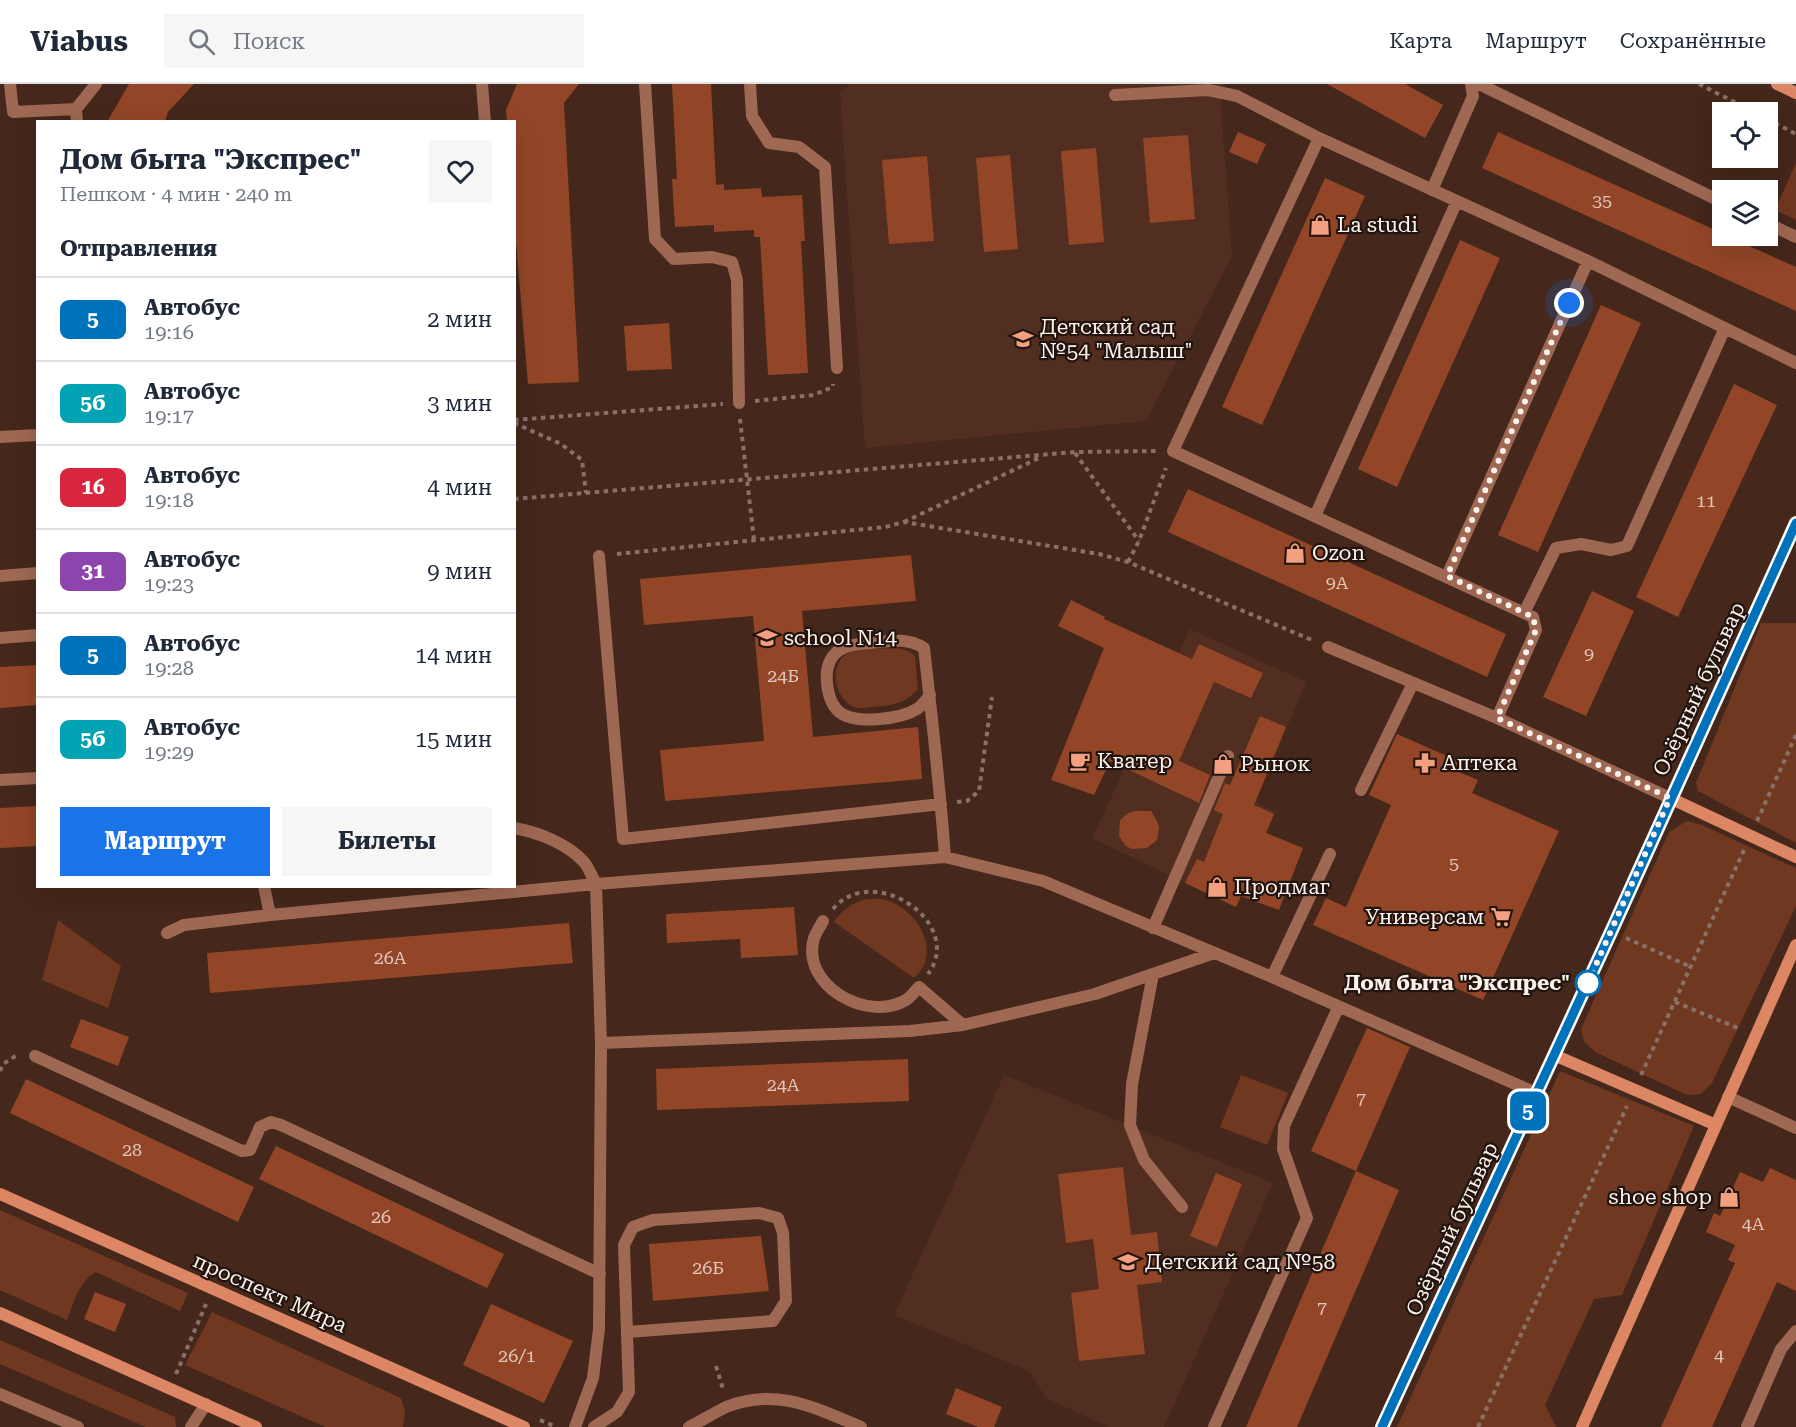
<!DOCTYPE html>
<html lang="ru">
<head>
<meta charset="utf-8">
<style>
  body { margin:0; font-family:"Roboto Serif",serif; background:#f6f6f7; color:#1f2937; height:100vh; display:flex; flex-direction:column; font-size:22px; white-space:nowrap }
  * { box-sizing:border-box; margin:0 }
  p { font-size:20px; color:#747a83 }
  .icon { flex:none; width:33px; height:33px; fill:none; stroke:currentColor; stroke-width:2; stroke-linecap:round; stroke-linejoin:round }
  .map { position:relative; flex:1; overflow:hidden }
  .sheet { position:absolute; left:36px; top:36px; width:480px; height:768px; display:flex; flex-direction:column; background:#fff; border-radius:0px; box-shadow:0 6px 24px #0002 }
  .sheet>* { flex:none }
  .badge { padding:0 12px; border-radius:9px; font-size:21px; line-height:39px }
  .buttons { position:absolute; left:1712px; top:18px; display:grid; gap:12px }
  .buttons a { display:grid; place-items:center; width:66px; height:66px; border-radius:0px; background:#fff; box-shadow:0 6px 24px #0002; font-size:30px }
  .you { position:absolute; width:30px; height:30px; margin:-15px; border:4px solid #fff; border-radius:50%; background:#1a73e8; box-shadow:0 0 0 9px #1a73e833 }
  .map>.badge { position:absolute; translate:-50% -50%; box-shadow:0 0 0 3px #fff }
  h2 { padding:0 24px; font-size:22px; line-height:54px }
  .round { display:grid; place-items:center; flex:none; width:63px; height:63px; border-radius:0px; background:#f6f6f7 }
  .head { display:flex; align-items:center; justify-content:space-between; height:102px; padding:0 24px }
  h1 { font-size:28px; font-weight:700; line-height:45px }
  .cta { display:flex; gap:12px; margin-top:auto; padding:12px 24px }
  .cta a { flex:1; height:69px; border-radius:0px; background:#1a73e8; color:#fff; font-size:24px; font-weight:700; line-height:69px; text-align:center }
  .cta a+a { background:#f6f6f7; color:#1f2937 }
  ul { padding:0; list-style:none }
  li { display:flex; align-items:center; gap:18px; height:84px; padding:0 24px; border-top:2px solid #e0e1e3 }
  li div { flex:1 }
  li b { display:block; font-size:22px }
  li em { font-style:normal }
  li .badge { min-width:66px; font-weight:700; text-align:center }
  header { display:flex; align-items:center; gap:36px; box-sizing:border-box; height:84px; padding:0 30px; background:#fff; border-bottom:2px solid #e0e1e3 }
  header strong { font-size:28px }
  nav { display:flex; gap:33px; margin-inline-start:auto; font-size:21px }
  .search { width:420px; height:54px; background:#f6f6f7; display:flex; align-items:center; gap:15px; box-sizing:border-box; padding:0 21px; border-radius:0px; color:#747a83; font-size:22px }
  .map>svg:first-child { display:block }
  .built { fill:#522e20 }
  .green { fill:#713821 }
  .building { fill:#924627 }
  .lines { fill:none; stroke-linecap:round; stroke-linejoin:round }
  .path { stroke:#887167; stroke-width:4; stroke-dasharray:4.5 4.5; stroke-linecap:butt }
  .lane { stroke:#9e6853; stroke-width:12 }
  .secondary { stroke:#dc8664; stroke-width:12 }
  .line-casing { stroke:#fff; stroke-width:14 }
  .line { stroke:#0072bc; stroke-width:9 }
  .walk { stroke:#fdf1ec; stroke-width:6; stroke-dasharray:0 10.8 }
  .stop-dot { fill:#fff; stroke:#0072bc; stroke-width:3 }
  .labels { text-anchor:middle; stroke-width:4.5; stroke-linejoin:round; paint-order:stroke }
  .number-label { font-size:18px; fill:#e2c6bb }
  .poi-label { font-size:21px; fill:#fdf1ec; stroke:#21140e; text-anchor:start }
  .street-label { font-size:21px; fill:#fdf1ec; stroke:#21140e }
  .stop-label { font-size:21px; font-weight:bold; fill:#fdf1ec; stroke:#21140e; text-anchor:end }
</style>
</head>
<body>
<header>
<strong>Viabus</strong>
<div class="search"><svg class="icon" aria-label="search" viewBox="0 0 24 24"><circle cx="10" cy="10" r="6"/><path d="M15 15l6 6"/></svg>Поиск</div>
<nav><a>Карта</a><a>Маршрут</a><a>Сохранённые</a></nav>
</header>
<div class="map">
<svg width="1796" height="1343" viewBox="0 0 1796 1343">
  <rect width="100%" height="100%" fill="#45271b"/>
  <!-- built -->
  <path class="built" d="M850 0H1224L1221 21 1232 172 1146 337 865 364 840 10Z
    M1190 545 1306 598 1256 718 1276 728 1246 798 1185 799 1092 754Z
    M1004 991 1273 1099 1164 1343H1109L1046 1314 1029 1287 894 1231Z"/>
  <!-- green -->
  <path class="green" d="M1796 79V136L1775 126Z
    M1761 539H1796V759L1698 707 1696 699Z
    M895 564 906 566 915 572 918 605C908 617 897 620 882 622 875 622 865 625 858 624 833 619 826 575 853 567 865 564 882 565 895 564Z
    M1687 737 1702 741 1796 784V822L1712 999 1701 1010 1687 1011 1595 968 1584 957 1581 945 1669 748Z
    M867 815C873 815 880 814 886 816 912 824 933 852 925 879 923 884 918 890 914 894L834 838C843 825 852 819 867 815Z
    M58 836 121 882 108 924 42 896Z
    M1560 987 1694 1042 1622 1211 1594 1215 1545 1321 1556 1343H1397Z
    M1241 991 1288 1009 1267 1061 1220 1043Z
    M0 1126 188 1209 180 1227 96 1188C79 1197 74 1219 67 1236L0 1206Z
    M212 1228 401 1314 405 1327 403 1343H325L185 1281Z
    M0 1256 175 1333 176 1343H146L0 1280Z"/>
  <!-- building -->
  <path class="building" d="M129 0H194L168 28 165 38H107Z
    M517 0H579L564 19 579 298 528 300 514 133V38H507L506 26Z
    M672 0H711L716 101 724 100V106L761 104 762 113 802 111 805 157H801L808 289 768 291 760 153H754V146L714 148V141L675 143 672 95H677Z
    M1327 0H1405L1443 21 1425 54Z
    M1238 48 1266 60 1257 80 1229 68Z
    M1498 48 1722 149V152H1727L1796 183V227L1482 84Z
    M1188 51 1195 135 1150 139 1143 54Z
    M1096 64 1104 158 1069 161 1061 67Z
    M1010 71 1018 165 984 168 976 74Z
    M927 72 934 157 889 160 882 76Z
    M1325 94 1365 112 1262 341 1222 323Z
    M1460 156 1500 174 1397 403 1358 385Z
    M1601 221 1641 239 1538 468 1498 451Z
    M669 239 672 285 627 287 624 242Z
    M1734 300 1777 321 1678 533 1636 513Z
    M1188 405 1506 550 1487 593 1168 448Z
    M911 471 916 517 802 527 813 653 918 643 922 695 665 717 660 666 764 657 753 532 644 541 640 495Z
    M1592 507 1634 527 1586 632 1543 613Z
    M1071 516 1105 533 1104 535 1192 575 1199 560 1263 589 1251 614 1214 598 1179 677 1210 691 1199 719 1110 677 1094 711 1051 696 1104 564 1058 542Z
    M38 581V621L0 624V583Z
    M1260 632 1286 643 1254 721 1274 730 1266 749 1303 764 1279 826 1241 812 1236 823 1185 799 1197 775 1204 778 1223 730 1214 726 1225 699 1230 701Z
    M1397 650 1463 679 1459 688 1478 696 1472 709 1559 747 1483 916 1313 841 1326 814 1346 823 1391 721 1369 711Z
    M38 722V762L0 764V724Z
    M1136 727H1151L1157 737 1159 744 1157 756 1147 764 1132 765 1126 762 1119 752 1120 736 1128 729Z
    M794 823 798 871 741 874 740 855 667 859 666 830Z
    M569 839 573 879 210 909 207 869Z
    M81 935 129 953 118 982 70 963Z
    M1367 944 1410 963 1356 1087 1311 1067Z
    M908 975 909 1017 657 1026 656 985Z
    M26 995 254 1103 238 1138 10 1029Z
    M276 1062 504 1170 487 1204 259 1095Z
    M1123 1083 1131 1151 1157 1148 1162 1198 1137 1201 1145 1270 1079 1277 1071 1209 1099 1205 1093 1155 1066 1159 1058 1090Z
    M1770 1084 1796 1096V1207L1777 1198 1712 1343H1661L1735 1179 1728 1176 1735 1161 1706 1148 1714 1129 1720 1132 1740 1088 1763 1098Z
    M1356 1087 1399 1106 1297 1343H1246Z
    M1216 1089 1242 1100 1217 1163 1190 1152Z
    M761 1152 769 1207 653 1217 649 1160Z
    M95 1208 126 1220 115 1248 84 1235Z
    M491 1220 573 1257 544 1319 463 1281Z
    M956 1304 1002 1323 994 1343H978L946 1330Z"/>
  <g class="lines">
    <!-- path -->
    <path class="path" d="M1699 0 1754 28
      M1767 35 1796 50
      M755 317 813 311 833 303V300
      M740 335 754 456
      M514 336 723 320
      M514 339 561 360 582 376 586 409
      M1075 369 1139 457
      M514 415 1075 368 1157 367
      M904 438 1041 373
      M617 470 885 443 904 438 1099 470 1128 478 1314 557
      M1128 478 1139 457 1166 384
      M957 718 967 717 979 707 992 613
      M1757 737 1796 651
      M833 825C873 777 966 839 928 890
      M1626 854 1691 883
      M1675 918 1740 945
      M0 987 3 980 17 971
      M1641 991 1744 766
      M716 1282 723 1305
      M176 1290 206 1220
      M540 1336 556 1343
      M1478 1343 1627 1022"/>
    <!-- lane -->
    <path class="lane" d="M10 0 13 28 76 25
      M482 0 485 38
      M645 0 655 155 674 175 712 173 732 178 737 196 739 319
      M750 0 752 32 769 59 799 63 825 83 837 284
      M1479 0 1722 118
      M1115 11 1208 6 1237 12 1319 54 1588 177 1796 279
      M77 38 76 25 96 0
      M1319 54 1173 367 1533 533 1536 546 1497 634 1670 714
      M1432 106 1473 12 1471 0
      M1767 139 1796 153
      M0 353 38 351
      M1315 432 1457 117
      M599 472 623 755 941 720
      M0 492 38 489
      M1447 492 1588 177
      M1525 527 1556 464 1581 460 1611 466 1627 462 1725 244
      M0 554 38 551
      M1328 563 1497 634
      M930 611C926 616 922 622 917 625 901 635 859 640 842 630 826 620 822 586 833 572 842 560 859 560 871 559 891 557 907 553 924 564 932 634 940 703 945 773
      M0 696 38 694
      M1361 706 1413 599
      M514 744C538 748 568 760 584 778 589 784 592 793 596 800L601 959 599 1245 593 1294 575 1343
      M264 802 270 831
      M823 837C820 843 816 848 814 854 800 901 867 939 906 916 911 913 915 907 919 903L963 941
      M1153 844 1228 672
      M167 849 184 841 270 831 596 800 945 773 1043 797 1272 893 1536 1009
      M1153 890 1132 1000 1130 1041 1144 1076 1182 1123
      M1272 893 1330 770
      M601 959 910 947 963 941 1095 910 1214 869
      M35 972 242 1067 250 1066 260 1043 271 1038 281 1041 600 1190
      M1728 1013 1796 1044
      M0 1310 78 1343
      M191 1343 206 1320
      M594 1343 617 1328 629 1308 624 1161 633 1143 653 1136 759 1129 778 1134 783 1149 786 1217 773 1237 628 1248
      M689 1343C701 1337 714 1329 726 1323 777 1303 815 1324 861 1343
      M1214 1343 1307 1134 1283 1065 1284 1042 1338 924
      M1747 1343 1781 1265 1796 1247"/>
    <!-- secondary -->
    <path class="secondary" d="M1777 0 1796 9
      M1670 714 1796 773
      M1554 971 1716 1041
      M0 1110 524 1343
      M0 1229 256 1343
      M1382 1343 1611 848 1796 439
      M1582 1343 1796 861"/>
  </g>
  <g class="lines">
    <!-- line casing -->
    <g class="line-casing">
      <path id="line" d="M1382 1343 1611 848 1796 439"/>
    </g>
    <!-- line -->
    <use href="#line" class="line"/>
    <!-- walk -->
    <path class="walk" d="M1569 219 1447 492 1533 533 1536 546 1497 634 1670 714 1587 901 1588 899"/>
  </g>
  <!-- icons -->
  <defs>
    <g id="shop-bare" transform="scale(1.62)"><path d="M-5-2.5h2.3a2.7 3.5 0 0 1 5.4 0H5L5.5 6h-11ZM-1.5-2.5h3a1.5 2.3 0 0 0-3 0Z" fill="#f2a080" stroke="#21140e" stroke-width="2.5" paint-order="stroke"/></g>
    <g id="school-bare" transform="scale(1.62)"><path d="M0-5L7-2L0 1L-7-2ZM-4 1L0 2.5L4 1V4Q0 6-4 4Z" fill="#f2a080" stroke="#21140e" stroke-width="2.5" paint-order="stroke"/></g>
    <g id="cafe-bare" transform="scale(1.62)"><path d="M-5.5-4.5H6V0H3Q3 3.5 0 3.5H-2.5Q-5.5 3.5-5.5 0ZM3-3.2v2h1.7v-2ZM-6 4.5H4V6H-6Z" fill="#f2a080" stroke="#21140e" stroke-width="2.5" paint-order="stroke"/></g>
    <g id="pharmacy-bare" transform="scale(1.62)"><path d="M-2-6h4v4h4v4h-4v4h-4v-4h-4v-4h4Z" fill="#f2a080" stroke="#21140e" stroke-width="2.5" paint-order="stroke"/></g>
    <g id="supermarket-bare" transform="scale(1.62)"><path d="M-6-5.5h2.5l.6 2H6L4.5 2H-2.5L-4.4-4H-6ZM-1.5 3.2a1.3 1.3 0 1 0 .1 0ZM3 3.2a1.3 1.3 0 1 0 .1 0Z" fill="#f2a080" stroke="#21140e" stroke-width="2.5" paint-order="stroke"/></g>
  </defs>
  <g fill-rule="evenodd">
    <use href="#shop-bare" x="1320" y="141"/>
    <use href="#school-bare" x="1023" y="255"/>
    <use href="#shop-bare" x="1295" y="469"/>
    <use href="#school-bare" x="767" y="554"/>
    <use href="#cafe-bare" x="1080" y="677"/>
    <use href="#pharmacy-bare" x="1425" y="679"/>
    <use href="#shop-bare" x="1223" y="680"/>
    <use href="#shop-bare" x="1217" y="803"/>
    <use href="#supermarket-bare" x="1501" y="833"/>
    <use href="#shop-bare" x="1729" y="1113"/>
    <use href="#school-bare" x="1128" y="1178"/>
  </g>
  <!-- markers -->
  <circle class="stop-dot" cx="1588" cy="899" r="12"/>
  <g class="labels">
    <!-- number labels -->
    <g class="number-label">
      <text x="1602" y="123">35</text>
      <text x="1706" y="423">11</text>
      <text x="1337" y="505">9А</text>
      <text x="1589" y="576">9</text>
      <text x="783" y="598">24Б</text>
      <text x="1454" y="786">5</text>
      <text x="390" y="880">26А</text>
      <text x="783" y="1007">24А</text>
      <text x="1361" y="1021">7</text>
      <text x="132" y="1072">28</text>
      <text x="381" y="1139">26</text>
      <text x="1753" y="1146">4А</text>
      <text x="708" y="1190">26Б</text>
      <text x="1322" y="1230">7</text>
      <text x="1719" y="1277">4</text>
      <text x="517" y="1278">26/1</text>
    </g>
    <!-- poi labels -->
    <g class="poi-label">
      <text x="1337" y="148">La studi</text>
      <text x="1040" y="250">Детский сад<tspan x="1040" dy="24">№54 "Малыш"</tspan></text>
      <text x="1312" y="476">Ozon</text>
      <text x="784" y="561">school N14</text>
      <text x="1097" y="684">Кватер</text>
      <text x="1442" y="686">Аптека</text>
      <text x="1240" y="687">Рынок</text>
      <text x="1234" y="810">Продмаг</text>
      <text x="1484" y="840" text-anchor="end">Универсам</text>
      <text x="1712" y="1120" text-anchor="end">shoe shop</text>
      <text x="1145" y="1185">Детский сад №58</text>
    </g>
    <!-- street labels -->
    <g class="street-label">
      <text transform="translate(1699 605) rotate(-65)" y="7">Озёрный бульвар</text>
      <text transform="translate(1452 1145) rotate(-65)" y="7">Озёрный бульвар</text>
      <text transform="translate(270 1209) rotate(24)" y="7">проспект Мира</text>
    </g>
    <!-- stop labels -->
    <g class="stop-label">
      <text x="1570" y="906">Дом быта "Экспрес"</text>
    </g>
  </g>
</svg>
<div class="buttons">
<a><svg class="icon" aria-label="locate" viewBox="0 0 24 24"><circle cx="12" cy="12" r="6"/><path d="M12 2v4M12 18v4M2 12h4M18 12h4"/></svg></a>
<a><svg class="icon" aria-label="layers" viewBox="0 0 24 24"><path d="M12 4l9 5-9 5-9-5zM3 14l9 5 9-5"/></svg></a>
</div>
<div class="you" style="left:1569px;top:219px"></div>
<b class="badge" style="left:1528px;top:1027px;background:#0072bc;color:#fff">5</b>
<section class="sheet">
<div class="head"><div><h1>Дом быта &quot;Экспрес&quot;</h1><p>Пешком · 4 мин · 240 m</p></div><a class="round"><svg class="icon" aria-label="heart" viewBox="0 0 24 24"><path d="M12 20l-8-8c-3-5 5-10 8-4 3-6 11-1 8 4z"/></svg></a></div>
<h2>Отправления</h2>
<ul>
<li><span class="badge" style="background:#0072bc;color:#fff">5</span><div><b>Автобус</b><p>19:16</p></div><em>2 мин</em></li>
<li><span class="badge" style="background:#00a3b4;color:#fff">5б</span><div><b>Автобус</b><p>19:17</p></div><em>3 мин</em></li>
<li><span class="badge" style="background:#d7263d;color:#fff">16</span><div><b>Автобус</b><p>19:18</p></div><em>4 мин</em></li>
<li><span class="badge" style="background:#8e44ad;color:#fff">31</span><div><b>Автобус</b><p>19:23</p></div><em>9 мин</em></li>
<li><span class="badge" style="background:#0072bc;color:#fff">5</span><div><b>Автобус</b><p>19:28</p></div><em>14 мин</em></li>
<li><span class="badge" style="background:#00a3b4;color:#fff">5б</span><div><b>Автобус</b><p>19:29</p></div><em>15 мин</em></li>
</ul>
<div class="cta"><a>Маршрут</a><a>Билеты</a></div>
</section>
</div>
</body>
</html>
